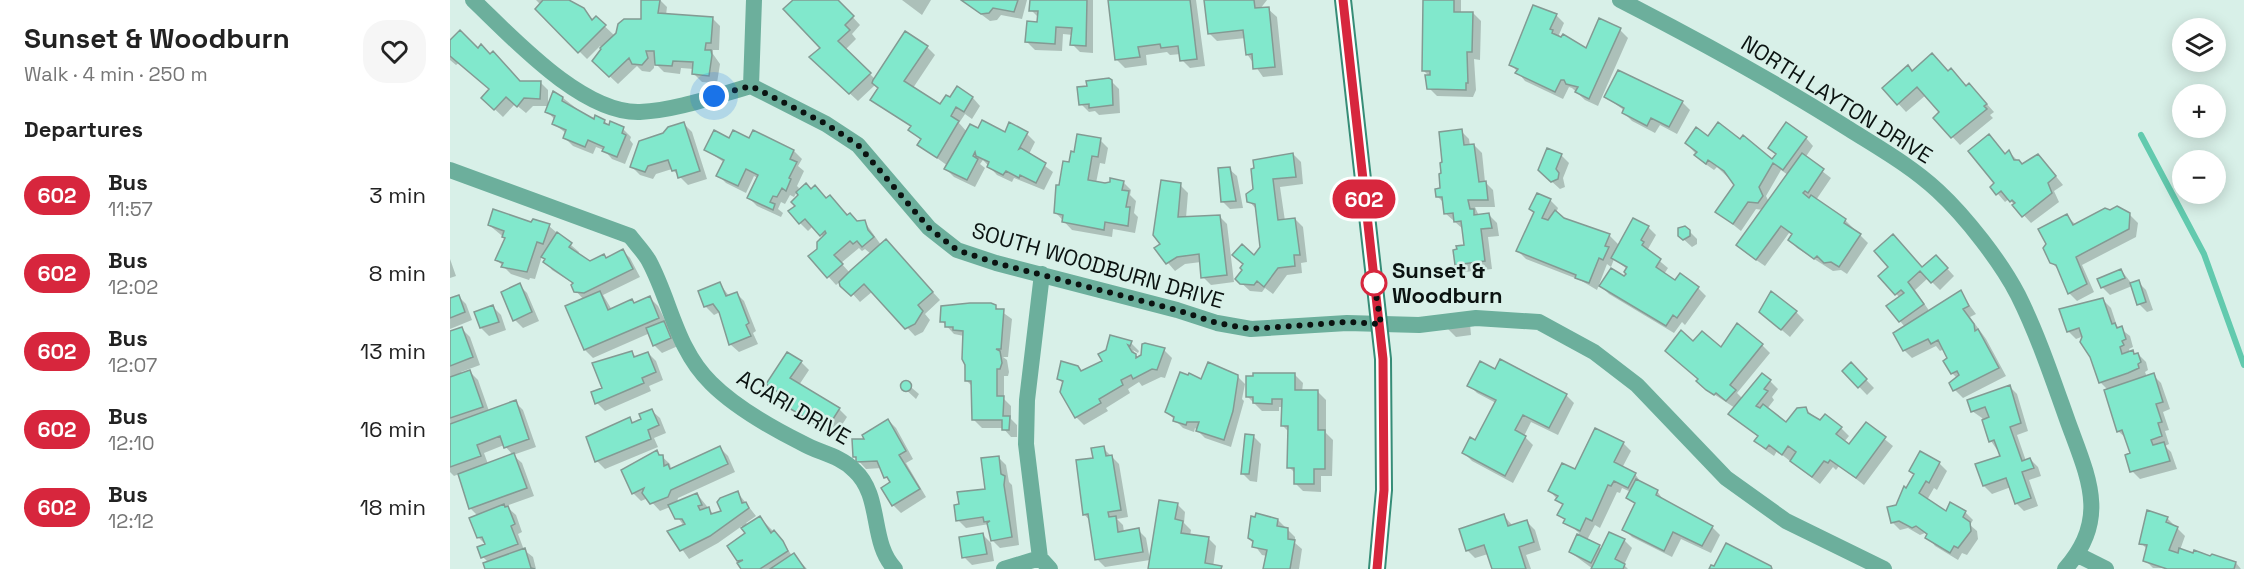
<!DOCTYPE html>
<html lang="en">
<head>
<meta charset="utf-8">
<style>
  body { margin:0; font-family:"Space Grotesk",sans-serif; background:#f6f6f6; color:#222; height:100vh; display:flex; flex-direction:column; font-size:22px; white-space:nowrap }
  * { box-sizing:border-box; margin:0 }
  p { font-size:20px; color:#767676 }
  .icon { flex:none; width:33px; height:33px; fill:none; stroke:currentColor; stroke-width:2; stroke-linecap:round; stroke-linejoin:round }
  .map { position:relative; flex:1; overflow:hidden }
  .sheet { display:flex; flex-direction:column; background:#fff; width:450px }
  .sheet>* { flex:none }
  .badge { padding:0 12px; border-radius:20px; font-size:21px; line-height:39px }
  .tools { position:absolute; left:1722px; top:18px; display:grid; gap:12px }
  .tools a { display:grid; place-items:center; width:54px; height:54px; border-radius:50%; background:#fff; box-shadow:0 3px 15px #0003; font-size:30px }
  .you { position:absolute; width:30px; height:30px; margin:-15px; border:4px solid #fff; border-radius:50%; background:#1a73e8; box-shadow:0 0 0 9px #1a73e833 }
  .map>.badge { position:absolute; translate:-50% -50%; box-shadow:0 0 0 3px #fff }
  h2 { padding:0 24px; font-size:22px; line-height:54px }
  .round { display:grid; place-items:center; flex:none; width:63px; height:63px; border-radius:24px; background:#f6f6f6 }
  .overview { display:flex; align-items:center; justify-content:space-between; height:102px; padding:0 24px }
  h1 { font-size:28px; font-weight:700; line-height:45px }
  ul { padding:0; list-style:none }
  li { display:flex; align-items:center; gap:18px; height:78px; padding:0 24px }
  li div { flex:1 }
  li b { display:block; font-size:22px }
  li em { font-style:normal }
  li .badge { min-width:66px; font-weight:700; text-align:center }
  main { display:flex; flex:1; min-height:0 }
  .map>svg:first-child { display:block }
  .shadow { fill:#0003; fill-rule:evenodd }
  .lines { fill:none; stroke-linecap:round; stroke-linejoin:round }
  .stream { stroke:#62caae; stroke-width:6 }
  .building { fill:#81e8cc; stroke:#839a93; stroke-width:1.5 }
  .street { stroke:#6caf9c; stroke-width:16 }
  .secondary { stroke:#368d77; stroke-width:18 }
  .line-casing { stroke:#fff; stroke-width:14 }
  .line { stroke:#d7263d; stroke-width:9 }
  .walk { stroke:#0b1311; stroke-width:6; stroke-dasharray:0 10.8 }
  .stop-dot { fill:#fff; stroke:#d7263d; stroke-width:3 }
  .labels { text-anchor:middle; stroke-width:5; stroke-linejoin:round; paint-order:stroke }
  .street-label { font-size:22px; fill:#0b1311; stroke:#d8f0e8 }
  .stop-label { font-size:22px; font-weight:bold; fill:#0b1311; stroke:#d8f0e8; text-anchor:start }
</style>
</head>
<body>
<main>
<section class="sheet">
<div class="overview"><div><h1>Sunset &amp; Woodburn</h1><p>Walk · 4 min · 250 m</p></div><a class="round"><svg class="icon" aria-label="heart" viewBox="0 0 24 24"><path d="M12 20l-8-8c-3-5 5-10 8-4 3-6 11-1 8 4z"/></svg></a></div>
<h2>Departures</h2>
<ul>
<li><span class="badge" style="background:#d7263d;color:#fff">602</span><div><b>Bus</b><p>11:57</p></div><em>3 min</em></li>
<li><span class="badge" style="background:#d7263d;color:#fff">602</span><div><b>Bus</b><p>12:02</p></div><em>8 min</em></li>
<li><span class="badge" style="background:#d7263d;color:#fff">602</span><div><b>Bus</b><p>12:07</p></div><em>13 min</em></li>
<li><span class="badge" style="background:#d7263d;color:#fff">602</span><div><b>Bus</b><p>12:10</p></div><em>16 min</em></li>
<li><span class="badge" style="background:#d7263d;color:#fff">602</span><div><b>Bus</b><p>12:12</p></div><em>18 min</em></li>
</ul>
</section>
<div class="map">
<svg width="1794" height="569" viewBox="0 0 1794 569">
  <rect width="100%" height="100%" fill="#d8f0e8"/>
  <!-- shadow -->
  <path class="shadow" d="M86 0H116L143 22 146 18 165 36 192 21 193 0H210L217 7 216 15 262 18 270 26 269 50H263V54L270 64 267 83 252 82 244 74V69L231 68 230 74 214 72 204 62V68L200 72 192 71 187 66 168 84 152 69 153 49 150 46 137 59 87 9 91 5Z
    M343 0H387L410 25 402 34 406 39 395 50 425 79 477 47 485 55 463 88 490 106 500 100 507 89 523 98 530 106 522 119 515 114 509 123 517 132 529 130 577 134 585 142 579 154 603 172 594 190 564 178 562 182 547 175 533 160 530 164 535 168 525 187 504 177 496 169 498 166 469 145 472 141 460 130 462 127 422 99 429 89 425 85 408 101 369 65 372 48 335 9Z
    M452 0H481L472 15Z
    M512 0H577L572 19 551 15 547 20 540 21Z
    M582 0H643V53L630 52 622 44 623 35 613 34 612 51 585 50 577 42 589 23V18L581 10Z
    M659 0H746L755 66 740 68 732 60 731 54 720 55 717 52 696 55 697 65 675 68 667 60Z
    M756 0H817L810 9H818L827 17 833 75 813 77 797 54 796 38 767 41 759 33Z
    M975 0H1011V13H1023L1031 21 1030 60 1024 59 1026 90 1023 97 987 96 979 88V76L973 70Z
    M1106 15 1114 23 1108 37 1136 50 1150 20 1170 30 1178 38 1148 106 1135 100 1122 88 1119 87 1113 99 1075 81 1061 64Z
    M0 42 40 56 70 83 90 82 98 90V106H83L76 113 65 104 53 117 33 98 40 89 10 62 6 65 0 60Z
    M1462 72H1498L1527 93 1544 112 1540 115 1543 118 1510 145 1485 118 1491 112 1476 95 1456 112 1434 88Z
    M661 81 669 89 670 113 649 115 645 111 639 112 631 104Z
    M1156 97 1232 102 1240 110 1227 134 1210 125 1205 133 1182 121 1174 113 1175 111Z
    M113 98 144 122 154 121 160 126 173 129 181 137 180 140 183 144 175 164 162 159 154 150 146 147 143 154 123 146 115 138 117 134 104 124 105 120 97 111Z
    M234 124 242 132 257 179 238 185 222 169 206 174 203 179 190 175 182 167 214 135Z
    M1011 131 1019 139 1020 146 1024 145 1032 153 1035 182 1043 190 1045 207H1025L1029 216 1039 215 1047 223 1049 236 1038 237 1042 269 1015 272 1007 264 1016 246 1014 230 995 213 994 203 987 196Z
    M303 132 344 151 352 159 348 166 354 171 347 186 349 188 344 197 340 195 335 204 331 202 328 209 333 213 331 217 307 206 299 198 308 178 304 176 296 193 276 183 268 175 275 163 256 150 280 140H300Z
    M1539 136 1556 155 1559 152 1573 166 1596 164 1613 185 1604 191 1609 202 1581 223 1559 199 1555 202 1542 187 1546 184Z
    M1259 138 1323 161 1356 138 1363 146 1355 158 1381 178 1366 200 1395 220 1418 243 1397 274 1391 270 1383 271 1347 248 1340 240 1343 235 1339 233 1315 266 1296 253 1288 245 1313 210 1306 209 1291 231 1267 212 1286 185 1267 167 1264 170 1254 163 1236 143ZM1331 170 1338 175 1319 202 1316 196Z
    M650 140 658 148 655 164 650 163 646 183 673 182 681 190 680 195 686 201 684 213 688 217 685 233 663 229 662 237 622 230 606 213 610 187 625 153Z
    M843 154 851 162 853 184 830 187 835 221 845 219 853 227 857 262 851 263 852 273 837 275 823 294 815 288 812 292 800 291 787 279 812 248 807 210 799 201Z
    M1111 155 1119 163 1113 178 1115 187 1110 189 1089 170Z
    M779 169 787 176 793 208 780 209 772 201Z
    M730 185 738 193 736 218 769 216 777 224 784 282 761 285 753 277 751 262 735 264 725 271 706 249 712 244Z
    M361 191 373 195 407 222 414 221 431 245 444 249 490 300 475 314 480 320 473 332 465 336 423 291 410 302 391 281 386 285 360 256 368 249 374 237 363 226 358 231 350 223ZM409 248 412 251 415 249 421 254 400 273 391 263Z
    M1100 200 1108 208 1106 213 1113 219 1160 236 1169 245 1198 227 1206 235 1198 249 1200 253 1218 268 1214 274 1225 282 1248 288 1256 296 1235 325 1232 322 1224 333 1159 294 1151 286 1174 279 1178 274 1177 269 1164 259 1161 267 1157 264 1147 290 1130 280 1076 259 1068 251Z
    M1679 214 1688 223 1686 237 1632 265 1644 292 1627 301 1619 293 1610 271 1601 262 1617 216 1626 225Z
    M82 224 99 226 129 252 128 255 140 263 156 259 172 250 180 258 190 277 153 295 162 310 200 298 208 306 228 346 212 353 204 345 200 333 143 358 135 350 117 307 134 300 126 291 124 284 102 270 92 256 85 279 80 278 79 280 61 274 47 260 56 239 39 225Z
    M1239 231 1247 239V244L1242 247 1229 235Z
    M0 259 6 276 0 278Z
    M1494 265 1504 276 1490 290 1478 278 1465 290 1480 312 1510 292 1526 314 1520 317 1536 339 1556 376 1513 398 1505 390 1507 378 1502 373 1494 349 1490 351 1486 346 1462 358 1454 350 1455 327 1450 321V298L1430 276Z
    M1671 270 1682 284 1688 282 1696 290 1703 310 1697 312 1689 304 1682 286 1660 295 1652 287Z
    M270 284 279 296 286 293 294 301 306 331 303 333 308 344 289 352 281 345 270 312 264 315 256 307 250 292Z
    M69 285 77 293 89 321 73 328 65 320Z
    M8 296 16 304 22 320 0 329V300Z
    M1653 300 1661 308 1667 326 1680 336 1683 347 1679 349 1680 353 1688 354 1696 362 1698 370 1695 372 1697 377 1703 375 1711 383 1720 409 1713 412 1719 430 1715 431 1719 444 1715 446 1721 452 1727 469 1690 479 1682 471V454L1677 439 1668 431 1658 390 1650 382 1634 336 1626 339 1618 331Z
    M43 307 51 315 56 330 39 336 31 328 26 313Z
    M545 307 562 319 558 357H553L557 360 559 372 558 376H554V399L561 406V419L567 425V437H561L553 428H532L524 420 523 387 516 380 513 354 514 336 504 334 492 321Z
    M1346 312 1354 320 1340 337 1319 319Z
    M1020 324 1021 335 1006 337 998 329Z
    M12 329 20 337 30 365 11 372 12 374 20 372 28 380 39 411 65 402 73 410 86 447 63 455 72 463 84 496 56 506 66 515 72 532 68 534 74 550 83 557 86 569H36L38 562 33 557 36 545 29 538 28 516 20 508 9 474 4 476 0 472V333ZM54 445 63 455 38 464 34 453Z
    M681 343 689 351 688 353 683 350 688 359 714 350 722 358 715 378 711 377 692 386 689 382 678 389 680 393 656 408 658 411 634 425 626 417 614 384 608 379 628 367 633 372 654 362Z
    M1243 343 1271 349 1312 345 1320 353 1287 393 1293 399 1320 381 1328 389 1322 397 1324 400 1317 409 1337 424 1355 409 1370 421 1391 428 1399 436 1394 442 1399 446 1416 424 1443 446 1414 485 1389 466 1386 470 1383 467 1370 484 1327 451 1324 456 1314 449 1306 441 1309 437 1280 414 1285 408 1256 389 1249 379Z
    M181 352 187 358 198 353 206 361 213 380 199 386 201 391 155 411 147 403Z
    M351 362 359 370 349 385 389 409 397 417 386 434 377 428 375 431 339 409 330 401 329 394 318 384Z
    M1401 364 1424 388 1417 395 1394 371Z
    M1046 371 1116 395 1124 403 1108 435 1081 422 1074 436 1083 445 1063 483 1022 461 1014 453 1026 442 1046 403 1027 393 1019 385Z
    M845 375 853 383 852 392H868L876 400V433L883 440 882 476H871V492L853 491 845 483V473L839 467V432L833 426V407H829V411H812L798 397Z
    M787 376 795 384 792 399 794 401 781 447 755 438 745 428 744 432 733 428 717 412Z
    M456 383 469 394 466 399 453 387Z
    M1559 386 1567 394 1578 431 1567 435 1576 461 1580 459 1588 467 1591 476 1579 480 1588 506 1574 511 1566 503 1561 487 1542 494 1534 486 1527 465 1552 457 1541 441 1532 418 1522 411Z
    M202 411 210 418 216 433 204 438 208 447 155 469 147 461 179 419 184 423 193 420Z
    M438 420 446 428 463 459 456 463 476 497 451 513 443 505 441 483 432 468 416 469 404 456Z
    M803 436 811 444 807 482 800 481 792 473Z
    M1173 443 1181 451 1172 468 1185 474 1192 484 1207 491 1214 501 1262 527 1270 535 1261 553 1231 539 1222 557 1182 537 1174 529 1186 505 1178 498 1181 492 1172 488 1170 493 1167 492 1150 528 1145 525 1137 540 1152 549 1174 540 1182 548 1174 565 1178 569H1143L1120 552 1129 533 1109 515 1113 506 1100 491 1126 471Z
    M270 448 278 456 285 472 228 498 227 503 247 494 264 515 273 512 288 493 306 516 296 523 298 525 310 518 332 540 342 556 344 555 357 569H292L288 560 297 533 292 526 268 543 239 559 219 531 234 526 220 507 210 511 198 498 191 501 183 493 207 452 220 464 221 469Z
    M653 448 669 464 678 517 667 519 673 525 674 532 688 530 696 538 700 560 655 567 647 559 640 521 634 514 644 459Z
    M548 457 556 465 559 482 562 485 569 545 550 548 542 540 539 524 516 528 508 520 537 490Z
    M1489 463 1497 471 1487 490 1484 488 1477 500 1496 513 1515 512 1523 520 1520 525 1527 531 1528 539 1517 555 1512 553 1508 560 1485 546 1475 533 1470 535 1458 528 1450 530 1442 522 1447 507 1457 490Z
    M727 504 735 512 734 523 741 530 740 536 758 538 766 546 763 567 770 569H701Z
    M1054 516 1063 526 1077 522 1085 530 1091 550 1076 555 1081 569H1043L1038 554 1025 558 1017 550Z
    M1717 518 1735 536 1730 550 1786 563 1791 569 1703 568 1695 560 1697 549 1691 543Z
    M828 520 845 537V543L852 549 849 569H815L817 556 812 555 799 538Z
    M533 535 541 543 544 561 522 565 514 557Z"/>
  <g class="lines">
    <!-- stream -->
    <path class="stream" d="M1691 135 1754 254 1794 365"/>
  </g>
  <!-- building -->
  <path class="building" d="M93 0H119L134 8 142 20 146 16 156 25 128 53 85 9Z
    M191 0H210L208 13 263 17 261 43H256L255 50H261L262 55 259 76 242 74 243 62 223 61 222 66 205 65 204 51H196L198 58 192 65 182 64 179 58 159 77 142 61 151 49 150 48 166 33 168 24 174 19H191Z
    M343 0H388L404 16 395 25 400 30 388 41 421 73 399 94 359 57 370 48 333 9Z
    M511 0H568L564 12 543 8 539 13 531 14Z
    M580 0H637L636 46 620 45 622 28 606 27 605 44 575 42 577 21 587 22 588 11H579Z
    M658 0H740L747 59 730 61 728 46 711 48 710 44 688 47 690 57 665 60Z
    M754 0H804L805 8 819 7 825 67 803 69 802 54 796 55 793 30 758 34Z
    M973 0H1004V12H1023L1022 52H1017L1018 83H1016V90L977 89 975 75H980V71H972Z
    M1083 5 1107 14 1100 29 1103 30 1102 33 1111 37 1113 34 1136 48 1149 18 1171 28 1139 99 1125 92 1128 87 1116 84 1114 80H1111L1105 92 1065 73 1068 69 1059 65Z
    M10 30 28 48 31 44 40 54 43 51 70 81H91L90 99 74 98 67 107 56 97 44 110 31 98 39 89 0 56V40Z
    M455 31 478 46 454 81 490 104 496 95 500 97 507 86 523 97 514 112 506 107 501 116 509 121 487 158 467 145 471 139 458 130 461 126 420 100 428 88 422 83 423 80Z
    M1482 53 1498 71 1501 68 1516 86 1519 83 1537 104 1534 106 1537 109 1501 138 1483 118 1489 112 1467 87 1447 105 1432 88 1458 65 1462 71Z
    M1168 70 1233 101 1219 127 1201 118 1197 126 1172 113 1174 108 1154 97Z
    M659 78 662 80 663 105 639 108V104L629 105 627 87 637 86 636 81Z
    M103 91 113 97 112 101 144 119 145 115 155 120 154 123 159 125 160 121 174 127 172 133 176 135 167 157 152 151 154 147 138 140 135 147 113 138 116 130 102 124 105 116 95 112Z
    M532 120 555 132 559 122 578 132 569 149 571 148 596 163 586 183 570 175 569 178 556 171 553 175 537 167 539 162 526 156 525 152 523 156 528 159 517 180 494 169 520 124 528 128Z
    M234 122 250 171 228 178 226 170 222 171 218 160 198 166 195 172 180 167 189 141 213 133 218 127Z
    M1268 122 1290 139 1293 135 1322 159 1326 154 1318 148 1336 122 1357 137 1333 170 1323 163 1309 187 1313 196 1308 203 1298 202 1283 224 1265 212 1284 185 1274 171 1258 160 1256 164 1244 155 1247 152 1235 143 1246 127 1258 136Z
    M1012 129 1014 145 1024 144 1029 182 1036 181 1038 200H1018L1020 209H1024V215L1039 213 1042 228 1031 229 1035 261 1005 265 1003 250 1007 249 1006 246 1014 245 1011 221 1004 222 1003 213 994 214 992 197H986L985 189 990 188 989 174 991 173 990 163 992 162 989 132Z
    M264 130 279 138 283 130 299 138 303 130 344 150 340 159 347 162 339 178 341 179 336 191 332 188 327 197 323 196 320 202 325 204 323 210 297 198 308 175 296 169 288 186 266 176 274 160 254 150Z
    M627 134 651 138 648 157 642 156 638 180 655 183 660 182V178L674 181 672 190 679 191 676 207H680L678 226 655 222 654 230 612 222 613 215 604 213 606 185H609L613 161 619 162 621 151 624 152Z
    M1539 134 1555 154 1559 150 1564 160H1569L1572 164 1588 154 1606 176 1598 183 1602 193 1572 217 1562 205 1565 203 1562 200 1560 202 1551 191 1546 195 1540 187 1544 183 1518 151Z
    M1097 148 1112 154 1106 169 1109 173 1108 179 1101 182 1088 170Z
    M843 153 846 177 823 179 828 220 845 218 850 255H844L845 266 828 268 814 287 807 281 804 285 790 284 785 279 792 270 790 268 793 264 782 255 792 244 804 255 810 247 805 204 797 202 796 194 803 189 801 169 804 168 803 160Z
    M1352 153 1374 169 1358 193 1355 191 1353 193 1359 198 1361 195 1396 219 1394 223 1411 234 1389 267 1381 262 1374 263 1367 256 1364 259 1338 240 1342 234 1331 226 1306 260 1286 245Z
    M780 167 786 201 771 202 768 168Z
    M711 180 731 183 728 217 770 215 777 275 751 278 749 254 727 257 716 264 704 248 710 244 703 235Z
    M356 183 361 189 365 185 376 198 380 195 397 215 400 213 407 221 415 220 418 230 424 237 412 247 407 241 403 244 400 241 384 255 393 264 377 278 358 256 367 249V242L376 233 375 231 370 236 355 219 349 224 338 211 345 206 341 202 348 195 346 192Z
    M1087 193 1101 199 1092 218 1098 220 1105 210 1114 218 1160 234 1155 246 1159 247 1153 260 1149 258 1139 283 1125 278 1126 275 1066 251 1084 212 1079 209Z
    M1667 206 1680 213 1679 229 1626 257 1637 284 1618 294 1606 265 1600 263 1593 248 1596 244 1588 229 1617 214 1623 225 1655 208 1660 210Z
    M43 209 81 222 83 219 100 224 93 244 87 242 77 272 51 267 53 263 45 260 55 238 52 237 54 231 38 225Z
    M1183 218 1199 226 1191 240 1194 242 1192 245 1211 259 1206 267 1225 280 1230 273 1249 287 1227 318 1223 315 1216 326 1149 286 1161 268 1174 276 1176 274 1174 272 1177 267 1161 258Z
    M1235 226 1240 230V236L1233 240 1228 236V228Z
    M107 232 122 243 119 247 140 261 154 254 156 258 173 249 183 269 134 293 124 292 121 285 123 283 93 262 95 259 91 257Z
    M1443 234 1472 267 1486 255 1498 268 1481 283 1470 271 1458 282 1474 304 1449 322 1436 306 1454 293 1451 290 1445 295 1428 276 1438 267 1424 251Z
    M436 239 483 292 468 305 473 311 465 324 455 329 414 284 401 296 390 286 389 282 401 270Z
    M1671 269 1675 278 1651 288 1647 279Z
    M1689 280 1696 302 1687 305 1680 283Z
    M270 282 276 296 287 292 299 323 296 325 301 336 279 345 269 312 263 304 254 307 248 291Z
    M70 283 82 312 63 321 51 292Z
    M1511 290 1519 306 1513 309 1524 324 1525 331 1528 329 1549 368 1503 391 1499 383 1509 375 1507 371 1501 374 1493 361 1497 358 1488 340 1481 344 1478 339 1453 351 1443 333Z
    M150 291 158 310 182 299 184 303 200 296 209 318 134 350 115 306Z
    M1321 291 1347 311 1331 330 1309 312Z
    M9 295 15 312 0 318V298Z
    M1653 298 1662 324 1665 323 1667 328 1672 326 1676 339 1672 341 1674 345 1670 347 1672 354 1683 350 1684 354 1688 353 1691 362 1688 364 1689 368 1678 373 1649 383 1640 357 1630 342 1632 337 1629 328 1617 332 1609 309Z
    M520 303H541L546 305V309H554L551 349H546L550 351 552 363 550 369H547V396H554L553 416H560L559 430H552V420H522L521 381H515V365L512 359 513 331 503 330V327H495V322H490L491 306Z
    M43 305 49 322 30 328 24 312Z
    M214 321 221 338 203 346 196 328Z
    M1287 323 1313 344 1280 385 1286 390 1276 401 1266 393 1264 395 1256 390 1246 381 1248 379 1215 351 1231 330 1243 341 1252 331 1271 347Z
    M12 327 23 357 0 366V331Z
    M660 335 682 341 680 346 678 345 682 352 686 354V358L691 355 692 344 695 343 715 348 707 370 702 369 683 379 681 375 671 380 673 385 649 399 651 403 625 418 610 392 613 381 607 379 611 361 628 366 631 371 652 361 648 354 656 350Z
    M182 351 184 357 198 352 206 372 192 378 194 383 145 404 141 392 152 388 142 363Z
    M337 352 352 361 340 378 390 408 378 427 368 421 366 424 329 402 325 397 328 392 316 384Z
    M1050 359 1117 394 1099 428 1073 415 1065 430 1076 436 1055 476 1012 453 1020 437 1025 440 1046 400 1017 386 1030 361 1045 369Z
    M758 362 788 375V378L783 411 774 440 746 431 749 422H737L736 425 723 421 724 417 715 412 730 372 738 375 739 373 751 379Z
    M1401 362 1417 379 1408 388 1392 371Z
    M20 370 33 407 0 418V377Z
    M803 373H845V390H868V430H875V469H864V484H844V468H837L838 426H831L832 399H822V404L803 403V397H796V376H803Z
    M1312 373 1321 380 1314 389 1318 391 1306 406 1310 408 1313 404 1336 422 1347 408 1356 407 1358 413 1370 420 1375 414 1392 427 1386 434 1399 444 1416 422 1436 437 1406 478 1380 460 1378 463 1374 461 1362 477 1340 461 1346 452 1338 446 1332 455 1319 445 1316 449 1304 441 1308 436 1278 414Z
    M1704 373 1713 402 1706 404 1712 422 1708 423 1712 436 1701 440 1703 445 1714 442 1720 461 1680 472 1675 455 1680 453 1672 430 1667 432 1654 390Z
    M450.5 386a5.5 5.5 0 1 1 11 0a5.5 5.5 0 1 1-11 0Z
    M1560 385 1571 423 1560 427 1572 461 1580 458 1584 468 1572 472 1581 498 1565 504 1556 478 1533 486 1525 464 1550 456 1544 440 1539 442 1532 420 1539 417 1535 407 1521 412 1517 400Z
    M66 400 79 439 54 448 50 436 27 445 31 456 0 467V424Z
    M202 409 209 425 198 430 201 439 145 462 136 437 180 417 182 423 191 419 189 414Z
    M438 419 456 451 449 455 470 489 442 506 431 488 440 482 437 477 434 478 427 461 406 462V457H403L402 439H414L412 435Z
    M1145 428 1174 442 1164 462 1186 473 1178 488 1164 481 1161 486 1158 485 1142 521 1136 518 1130 531 1113 523 1115 519 1107 515 1113 504 1105 500 1108 496 1098 491 1112 463 1125 469Z
    M795 434 804 435 799 474H791Z
    M270 446 278 464 221 490 218 497 200 504 192 493 194 488 182 494 171 470 207 450 209 455H213L214 466 218 464 220 469Z
    M654 446 656 456 662 455 671 510 658 512 659 517 666 516 668 532 689 528 693 552 645 560 638 514 633 515 626 460 643 458 641 448Z
    M1470 451 1490 462 1479 483 1476 481 1469 493 1496 511 1500 502 1516 511 1513 517 1520 522 1521 531 1508 548 1504 546 1500 553 1475 538 1477 534 1466 526 1462 528 1449 521 1441 523 1437 507 1446 505 1454 486 1456 488 1464 474 1459 471Z
    M64 453 77 488 19 509 8 474Z
    M549 456 551 474 555 476 554 485 562 537 541 541 537 523 540 521 534 522 533 517 506 521 504 505 509 504 507 492 535 489 531 458Z
    M1186 479 1208 490 1206 495 1263 526 1252 546 1223 532 1214 551 1172 530 1185 503 1176 498Z
    M288 491 292 503 296 502 299 508 260 536 230 551 217 531 235 524 232 519H225L218 505 247 493 252 505 248 506 250 510 259 507 261 514 271 511 267 502 270 498Z
    M709 500 728 503 725 519 733 521 731 533 759 537 755 563 772 566 771 569H698Z
    M54 504 55 507 58 506 65 524 61 526 68 544 31 558 27 547 35 544 32 537 27 538 19 518Z
    M1697 510 1718 517 1716 522 1728 527 1719 550 1728 553 1729 548 1743 553 1744 550 1760 556 1762 554 1786 562 1784 569H1717L1693 561 1697 545 1689 544Z
    M806 513 828 519 827 526 838 528V539L845 540 840 569H813L817 550 802 547 803 541 798 538 801 516 805 517Z
    M1054 514 1058 526 1077 520 1084 542 1069 547 1076 569H1042L1034 545 1016 551 1009 529Z
    M310 516 321 533 324 530 333 541 338 551 310 569H291L287 563 293 560 287 561 277 546 295 533 291 528Z
    M1159 532 1175 539 1165 559 1175 564 1173 569H1141Z
    M533 533 537 554 512 558 509 537Z
    M1127 534 1150 545 1141 563 1119 552Z
    M1276 543 1321 566 1322 569H1259L1261 565 1264 566Z
    M75 548 81 568 85 569H35L33 563Z
    M344 553 355 569H320Z"/>
  <g class="lines">
    <!-- street -->
    <path class="street" d="M23 0C62 37 132 114 190 112 228 110 265 96 301 86L376 124 408 145 479 228 507 250 546 263 727 310 767 323 801 329 897 323 969 325 1026 318 1089 322 1144 352 1187 385 1276 478 1336 521 1434 569
      M1170 0C1248 40 1325 82 1399 129 1429 148 1461 166 1488 191 1516 217 1551 262 1568 295 1588 335 1603 380 1618 422 1638 477 1660 519 1615 569
      M301 86 304 0
      M0 170 180 236C186 244 194 252 199 261 221 302 226 349 261 383 286 408 320 427 352 443 369 453 389 455 404 470 433 496 419 542 445 569
      M592 274 577 400 576 444 590 558 600 569
      M1628 555 1656 569
      M554 569 590 558"/>
    <!-- secondary -->
    <path class="secondary" d="M893 0 933 359 934 490 927 569"/>
  </g>
  <g class="lines">
    <!-- line casing -->
    <g class="line-casing">
      <path id="line" d="M893 0 933 359 934 490 927 569"/>
    </g>
    <!-- line -->
    <use href="#line" class="line"/>
    <!-- walk -->
    <path class="walk" d="M264 96 301 86 376 124 408 145 479 228 507 250 546 263 727 310 767 323 801 329 897 322 931 324 924 283"/>
  </g>
  <!-- markers -->
  <circle class="stop-dot" cx="924" cy="283" r="12"/>
  <g class="labels">
    <!-- street labels -->
    <g class="street-label">
      <text transform="translate(1387 99) rotate(32)" y="8">NORTH LAYTON DRIVE</text>
      <text transform="translate(648 265) rotate(16)" y="8">SOUTH WOODBURN DRIVE</text>
      <text transform="translate(344 407) rotate(30)" y="8">ACARI DRIVE</text>
    </g>
    <!-- stop labels -->
    <g class="stop-label">
      <text x="942" y="278">Sunset &amp;<tspan x="942" dy="25">Woodburn</tspan></text>
    </g>
  </g>
</svg>
<div class="tools">
<a><svg class="icon" aria-label="layers" viewBox="0 0 24 24"><path d="M12 4l9 5-9 5-9-5zM3 14l9 5 9-5"/></svg></a>
<a>+</a>
<a>−</a>
</div>
<div class="you" style="left:264px;top:96px"></div>
<b class="badge" style="left:914px;top:199px;background:#d7263d;color:#fff">602</b>
</div>
</main>
</body>
</html>
